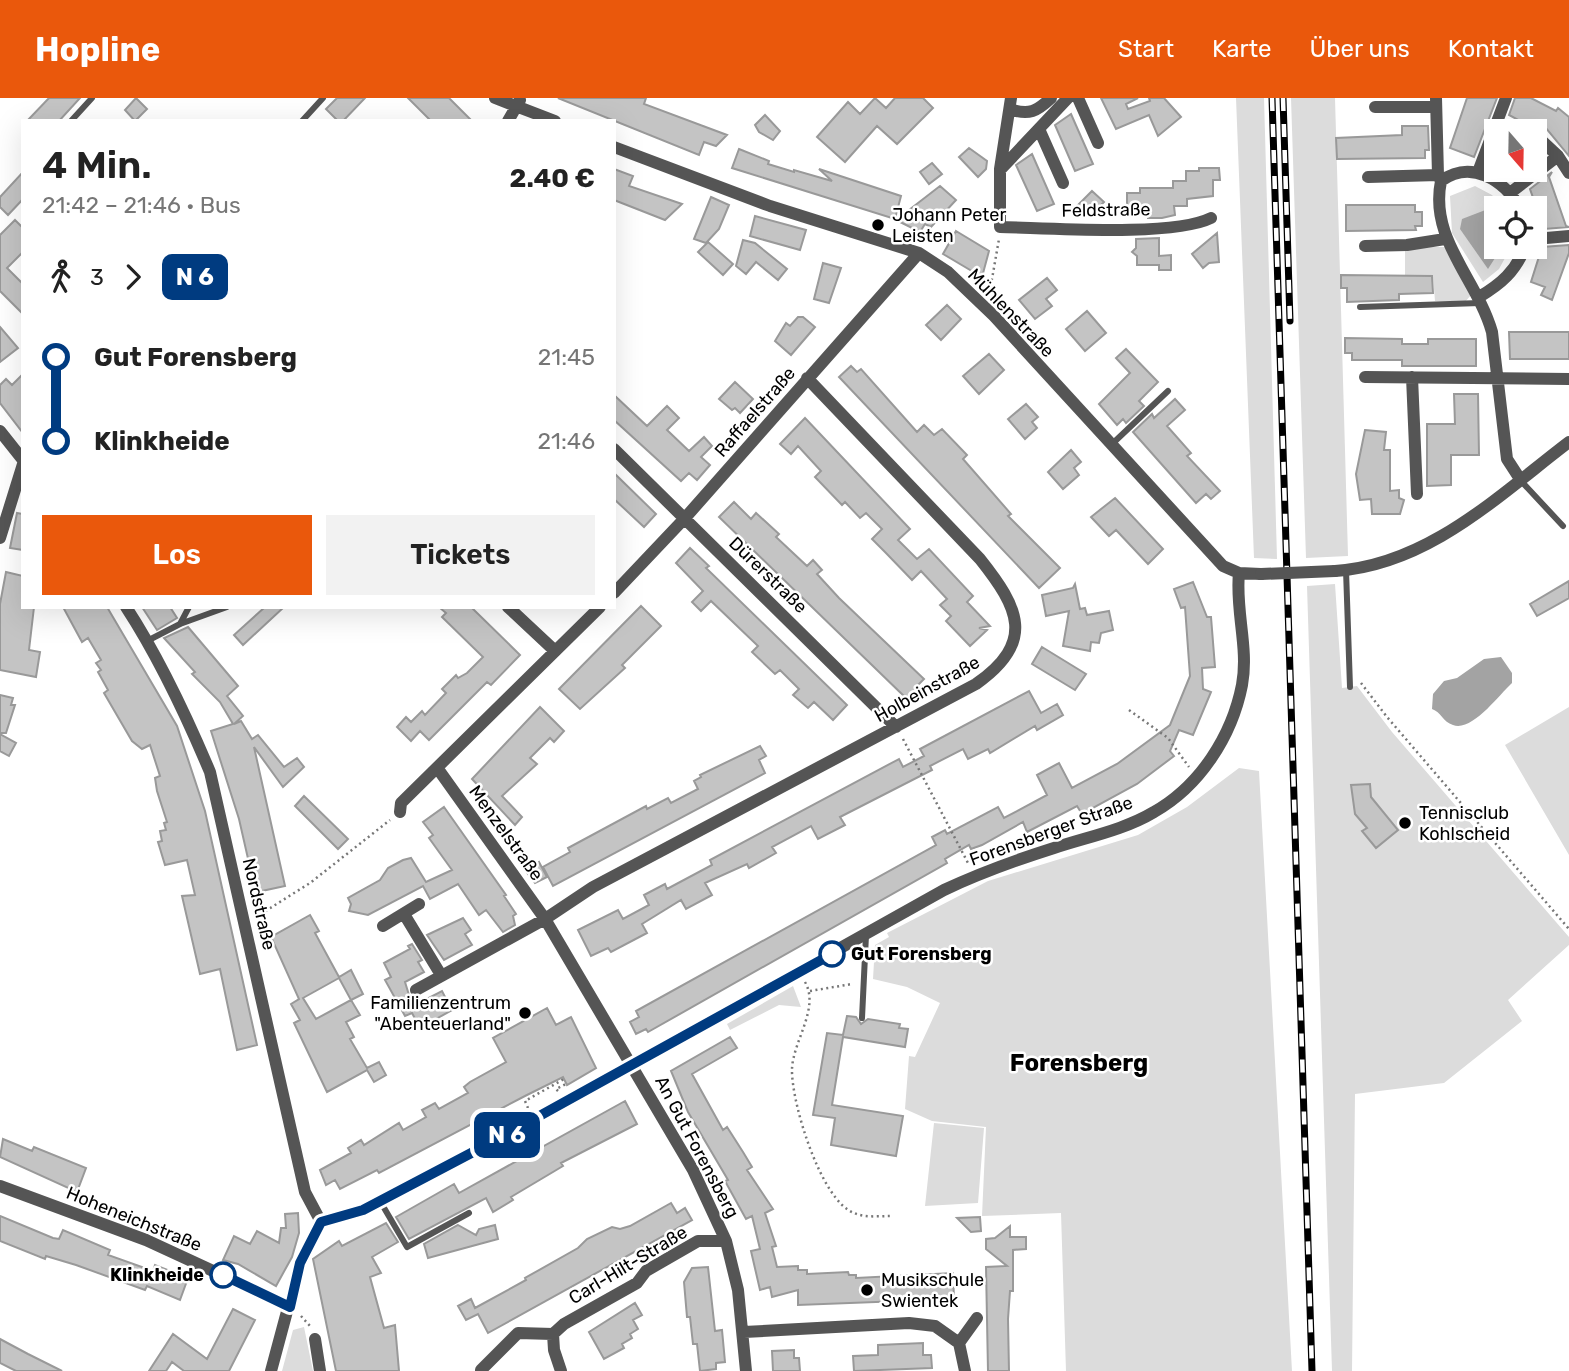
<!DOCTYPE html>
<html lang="de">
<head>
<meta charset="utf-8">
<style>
  body { margin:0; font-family:Rubik,sans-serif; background:#f2f2f2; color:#222; height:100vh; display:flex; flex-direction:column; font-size:26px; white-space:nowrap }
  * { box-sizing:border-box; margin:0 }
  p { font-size:23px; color:#767676 }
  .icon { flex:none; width:38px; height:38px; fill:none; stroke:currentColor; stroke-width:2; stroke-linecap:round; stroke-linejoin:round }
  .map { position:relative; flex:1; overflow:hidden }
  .panel { position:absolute; left:21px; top:21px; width:595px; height:490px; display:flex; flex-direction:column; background:#fff; border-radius:0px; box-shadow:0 7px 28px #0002 }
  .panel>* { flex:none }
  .badge { padding:0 14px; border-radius:10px; font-size:24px; line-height:46px }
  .needle { width:46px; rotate:160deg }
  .controls { position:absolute; left:1484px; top:21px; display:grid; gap:14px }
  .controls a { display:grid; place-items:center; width:63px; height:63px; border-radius:0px; background:#fff; box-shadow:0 7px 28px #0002; font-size:35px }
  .map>.badge { position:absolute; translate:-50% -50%; box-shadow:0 0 0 4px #fff }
  .legs { display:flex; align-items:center; gap:10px; height:77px; padding:0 21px; font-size:23px }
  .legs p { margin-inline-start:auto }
  .overview { display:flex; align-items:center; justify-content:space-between; height:119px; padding:0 21px }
  h1 { font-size:38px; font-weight:600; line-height:52px }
  .button { display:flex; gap:14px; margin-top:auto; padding:14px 21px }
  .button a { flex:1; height:80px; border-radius:0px; background:#ea580c; color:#fff; font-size:28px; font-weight:600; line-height:80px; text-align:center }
  .button a+a { background:#f2f2f2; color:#222 }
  ul { padding:0 21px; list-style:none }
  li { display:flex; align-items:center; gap:24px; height:84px; font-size:26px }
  li i { display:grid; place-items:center; width:10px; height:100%; margin:0 9px; background:currentColor }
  li i::after { content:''; width:18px; height:18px; margin:-9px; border:5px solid; border-radius:50%; background:#fff }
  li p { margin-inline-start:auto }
  li:first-child i { background:linear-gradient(#0000 50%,currentColor 0) }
  li:last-child i { background:linear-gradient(currentColor 50%,#0000 0) }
  header { display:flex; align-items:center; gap:42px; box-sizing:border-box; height:98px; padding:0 35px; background:#ea580c; color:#fff }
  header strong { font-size:33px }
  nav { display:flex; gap:38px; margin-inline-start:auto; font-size:24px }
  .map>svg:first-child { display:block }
  .green { fill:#dcdcdc }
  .water { fill:#a3a3a3 }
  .building { fill:#c4c4c4; stroke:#999; stroke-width:2; fill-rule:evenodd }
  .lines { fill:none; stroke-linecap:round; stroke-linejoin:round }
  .path { stroke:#777; stroke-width:2.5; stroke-dasharray:2 3.5; stroke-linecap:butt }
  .lane { stroke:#555; stroke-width:6 }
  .street { stroke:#555; stroke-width:12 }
  .rail-casing { stroke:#000; stroke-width:7 }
  .rail { stroke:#fff; stroke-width:4.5; stroke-dasharray:13; stroke-linecap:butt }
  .street-bridge { stroke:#555; stroke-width:12 }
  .line-1-casing { stroke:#fff; stroke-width:16 }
  .line-1 { stroke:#003b80; stroke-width:10 }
  .poi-dot { fill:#000; stroke:#fff; stroke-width:2.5 }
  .stop-1-dot { fill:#fff; stroke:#003b80; stroke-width:3.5 }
  .labels { text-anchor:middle; stroke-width:5; stroke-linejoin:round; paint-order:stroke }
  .street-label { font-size:18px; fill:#000; stroke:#fff }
  .poi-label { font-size:18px; fill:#000; stroke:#fff; text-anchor:start }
  .stop-label { font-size:18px; font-weight:bold; fill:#000; stroke:#fff; text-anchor:start }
  .district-label { font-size:24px; font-weight:bold; fill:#000; stroke:#fff }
</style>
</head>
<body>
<header>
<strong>Hopline</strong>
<nav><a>Start</a><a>Karte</a><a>Über uns</a><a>Kontakt</a></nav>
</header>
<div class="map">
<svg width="1569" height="1273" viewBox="0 0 1569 1273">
  <rect width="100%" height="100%" fill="#fff"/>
  <!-- green -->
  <path class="green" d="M1236 0H1264L1277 461 1254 460Z
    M1291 0H1335L1348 458 1306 460Z
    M1475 88 1492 97 1503 110H1496V149H1511L1499 171 1483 184 1452 135 1450 98Z
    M1405 149H1445L1471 197 1465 204 1435 203 1433 178 1405 177Z
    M1335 486 1342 590 1357 588 1392 634 1569 839V847L1508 902 1522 923 1444 985 1355 996 1352 1273H1332L1307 488Z
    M1569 609V757L1505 647Z
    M1239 670 1259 673 1292 1273H1066L1061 1115 982 1118 986 1029 932 1023 905 1011 909 958 915 959 940 905 907 889 873 881 875 847 889 839 887 835 988 783 1138 737 1187 709Z
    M793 888 801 909 779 907 730 932 727 926Z
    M934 1025 984 1030 978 1105 925 1108Z
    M304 1229 313 1273H282L293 1232Z"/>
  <!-- water -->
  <path class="water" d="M1488 111 1496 123V149H1502L1488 171 1460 131 1462 121Z
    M1501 559 1512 575V585C1498 598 1472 634 1453 627 1443 624 1441 614 1432 611L1433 596 1444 583 1457 580 1484 561Z"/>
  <!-- building -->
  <path class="building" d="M49 0H80L59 23H27Z
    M136 0 147 11 135 23 125 12Z
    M337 0H365L343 23H338L326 11Z
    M408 0H449L472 23H431Z
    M558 0H646L644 6 727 37 716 48 704 44 699 57Z
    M875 0 886 10 895 0H923L933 10 897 46 877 28 845 64 817 39 848 4 860 16Z
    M1101 0H1138L1126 6 1128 11 1150 3 1149 0H1164L1181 19 1158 38 1149 17 1116 31Z
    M1467 0H1497L1474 59 1450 50Z
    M1515 0H1531L1556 13 1558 10 1569 19V58L1541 24 1537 32 1509 17Z
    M1071 16 1093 66 1075 73 1055 27Z
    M765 17 780 33 773 42 759 34 755 27Z
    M1402 28H1428L1429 52H1425V60L1337 61 1336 40 1402 37Z
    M969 50 987 63 986 71 978 79 959 59Z
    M739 51 769 63 768 66 794 74V72L832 83 819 71 901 98 895 121 732 70Z
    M1032 56 1054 106 1037 113 1016 67Z
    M932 65 942 76 929 86 920 74Z
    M1199 70H1219L1220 82H1213V98L1187 101V108H1174L1175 117 1162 120H1148V114L1127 115V95H1140V90H1173V83H1186V73H1199Z
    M614 71 633 78 629 88 682 106 665 122 614 102Z
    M23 74V101L8 117 0 109V99Z
    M1552 74 1549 79 1566 128 1569 129 1544 131 1530 91Z
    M940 88 956 102 931 129 925 126 920 134 896 122Z
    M1092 93 1104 104 1091 117H1086L1077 108Z
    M711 99 729 107 719 131 706 145 694 141Z
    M1346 107H1415V114H1422V128H1415L1416 132 1346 133Z
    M755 118 806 132 800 152 750 138Z
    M15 122 23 130V154L7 170 23 186V216L0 193V137Z
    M956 133 989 153 982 179 943 156Z
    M1217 135 1219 164 1209 165 1203 170 1192 156Z
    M1159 140V158L1171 157V172H1159V167H1137V158L1132 154 1136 150V141Z
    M743 142 755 145 787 171 778 182 756 164 746 176 736 168Z
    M708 144 733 166 723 177 698 154Z
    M1569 147V155L1552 202 1541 197 1545 189 1531 184 1542 149Z
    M823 165 841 170 829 205 814 201Z
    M1341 177 1432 178 1433 195 1399 196V202L1347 204V190H1341Z
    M1047 180 1057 192 1046 201 1052 208 1035 221 1019 202Z
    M947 207 961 221 941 242 926 227Z
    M1087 213 1106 235 1085 253 1066 231Z
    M798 219H803L815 229 791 257 775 243 786 225 790 228Z
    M0 229 18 250 0 264Z
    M1509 234H1569V261H1510Z
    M1345 240 1402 241V246H1428V241H1476V268H1402V262H1352V255H1345Z
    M1126 251 1158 284 1139 303 1144 308 1126 325 1123 321 1117 327 1099 306 1130 275 1116 260Z
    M989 256 1004 272 979 296 963 278Z
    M851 268 857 274 861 271 917 334 924 327 934 337 942 331 967 357 963 361 1011 416 1008 418 1060 470 1039 490 839 279Z
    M23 276V335L0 305V287L6 281 12 287Z
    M735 284 753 301 740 315 735 310 732 312 719 301Z
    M1454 296H1478L1479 357H1451V387L1427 388V326H1455Z
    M614 297 647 328 667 308 679 320 667 332 689 353 704 339 712 348 701 359 710 367 697 382 689 375 681 383 614 322Z
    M1175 301 1185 312 1167 328 1191 355 1187 358 1220 393 1211 401 1206 396 1196 405 1133 334 1152 316 1154 320Z
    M1026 306 1038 319 1032 324 1037 330 1025 341 1008 321Z
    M805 320 910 431 898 442 917 461 929 451 973 498 967 504 990 528 979 530 987 532 970 548 946 523 951 518 940 507 947 501 921 473 912 482 885 454 872 441 882 431 866 415 860 420 845 404 842 407 815 379 821 373 798 348 791 356 780 346Z
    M1365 332 1386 334 1384 352H1390V393L1399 392V400L1404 402 1400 416H1372L1371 401 1360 402 1356 376Z
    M1071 352 1081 364 1074 370 1079 377 1063 391 1048 374Z
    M614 375 656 416 644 429 614 401Z
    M1115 400 1163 451 1148 466 1116 432 1109 438 1091 419Z
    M734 404 751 421 756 415 779 436 776 439 807 468 813 462 822 472 817 476 839 500 924 581 917 588 922 593 913 603 908 598 906 600 719 419Z
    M17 415 23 416V452L10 450Z
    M690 450 709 468 706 470 847 607 833 622 814 604 808 610 793 597 799 591 780 572 775 576 752 554 758 548 711 503 701 513 692 504 703 493 676 465Z
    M6 474 23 478V509H34L29 552 40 554 36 579 0 572V506Z
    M1569 483V500L1537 518 1530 506Z
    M1193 484 1207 519H1211L1215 569 1202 570 1203 591 1211 594 1193 637 1179 632 1170 653 1174 658 1137 686 1082 716 1077 708 1027 734 1023 724 982 747 971 751 969 747 945 761 947 765 648 934 646 931 636 936 630 924 639 919 636 913 936 747 932 739 945 732 947 736 998 709 1004 720 1047 697 1037 677 1059 665 1072 690 1117 666 1170 627 1190 578 1185 509 1181 510 1174 491Z
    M1075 486 1080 511 1085 510 1087 517 1109 513 1113 532 1101 535 1099 545 1091 544 1090 553 1063 548 1069 513 1046 518 1042 497 1073 490Z
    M641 508 661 528 622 567 625 570 580 611 559 591Z
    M63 509H107L177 628 205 713 257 947 237 952 220 871 200 876 182 798 195 797 187 762 165 767 158 744 162 743 160 733 166 732 164 725 167 724 157 693 155 680 160 678 150 647 142 651 132 643 104 595 108 592 98 574 101 572 96 565 101 562 88 540 82 544Z
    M142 509H170L177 520 157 532Z
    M265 509H284L243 547 234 537Z
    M439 509H471L520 557 491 587 487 584 429 642 420 633 411 643 397 629 406 619 411 624 422 613 425 617 446 595 442 591 456 577 458 580 467 575 483 559 442 519 446 515Z
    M188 529 238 588 227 598 243 618 234 626 241 623 252 641 258 637 284 669 297 660 304 669 283 689 254 649 285 788 257 794 254 787 239 721 211 633 233 626 220 604 192 576 195 574 164 540Z
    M1042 549 1086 576 1075 592 1032 566Z
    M1029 593 1041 615 1057 606 1063 617 1037 632 1035 628 990 655 988 651 968 661 963 651 930 668 932 672 840 719 845 727 818 741 811 728 772 749 776 755 749 770 747 766 705 785 712 797 686 811 681 802 642 826 647 835 611 854 608 850 591 858 578 832 618 812 623 821 649 807 644 797 665 786 667 791 712 767 710 762 899 661 903 669 924 658 920 651Z
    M0 597 13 600 11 607H15L6 635H0Z
    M540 609 564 633 554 644 550 640 530 660 537 666 502 698 522 719 515 727 472 681Z
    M0 636 16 645 9 658 0 653Z
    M760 648 766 658 759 662 765 675 553 788 543 769 570 754 568 750 646 708 647 711 668 700 671 705 698 691 694 683 701 679 700 677Z
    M1370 686 1371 699 1398 732 1376 750 1362 733 1367 730 1355 716 1351 687Z
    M304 698 348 741 338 751 295 708Z
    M444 709 506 797 504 798 516 816 513 818 515 827 503 834 486 812 479 817 458 786 430 801 423 788 368 817 349 813 351 806 348 800 380 782 388 770 403 762 411 760 426 784 452 772 429 740 433 737 423 724Z
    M539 764 547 779 535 785 525 772Z
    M310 817 319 833 315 835 339 879 351 872 363 896 351 902 360 917 346 924 354 939 350 941 367 970 379 964 386 977 374 984 367 972 327 994 294 925 300 922 291 906 299 901 271 839ZM339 880 351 902 316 921 303 900Z
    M463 820 471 832 465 836 472 847 444 862 427 837Z
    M412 846 422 862 418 864 424 874 405 884 409 897 417 906 442 893 452 912 420 930 412 915 405 918 385 882 391 879 384 865 410 851 408 848Z
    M547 910 556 927 571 919 596 970 567 987 563 979 525 998 379 1075 377 1072 340 1091 335 1082 326 1087 320 1072 351 1055 348 1050 361 1042 364 1047 399 1025 403 1032 426 1019 422 1012 435 1005 439 1011 468 995 464 989 470 984 506 964 493 940Z
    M847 918 856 919 861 926 868 921 900 926 899 930 908 931 905 949 843 939 832 1007 903 1018 896 1058 831 1047 835 1020 813 1017 827 935 843 937Z
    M730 939 737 950 692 976 723 1032 727 1029 743 1054 752 1069 747 1072 773 1111 765 1115 776 1148 772 1149 777 1169 798 1168V1172H807V1176L848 1174 849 1177H856V1180L953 1175 954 1201 798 1207V1192L772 1199 770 1189 760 1192 751 1153 760 1151 752 1118 746 1121 725 1083 728 1082 688 1014 671 973Z
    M625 1003 637 1026 561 1065 563 1068 511 1099 513 1102 493 1114 486 1100 409 1141 396 1119 454 1086 459 1095Z
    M3 1041 32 1053 34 1049 86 1070 77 1094 0 1059Z
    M671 1105 677 1115 685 1110 692 1122 488 1235 478 1216 466 1222 458 1208 471 1201 475 1210 526 1182 525 1180 578 1150 587 1141 612 1129 620 1131 630 1128Z
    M298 1115 299 1135 292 1159 276 1188 238 1166 223 1162 234 1138 250 1146 257 1133 279 1145 281 1130H286L285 1116Z
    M0 1118 53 1140 59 1141 63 1132 110 1152 108 1157 153 1173 155 1167 188 1180 180 1202 147 1188 145 1192 76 1167 46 1158 45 1161 0 1143Z
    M980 1119 981 1133 971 1134 957 1120Z
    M386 1125 398 1144 372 1159 381 1175 370 1179 384 1230 395 1227 399 1273H336L313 1161 339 1143 342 1148Z
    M458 1127 476 1137 479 1131 495 1127 498 1141 428 1160 424 1146Z
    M1010 1128V1139H1026V1151L1013 1152V1193H1010L1008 1221 1009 1273H988L986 1169 1007 1168 986 1151V1141L995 1140Z
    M708 1169 715 1233 722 1232 725 1264 716 1265V1271L700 1273 697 1246H693L690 1219H687L684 1184 692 1170Z
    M635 1205 642 1217 633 1222 638 1231 630 1236 632 1240 622 1246 624 1250 604 1261 589 1234Z
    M233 1211 255 1222 229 1273H184L172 1264 166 1273H149L173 1236 207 1261Z
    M0 1241 28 1256 62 1273H16L0 1265Z
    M923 1245V1257H931L932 1270 854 1273 853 1258 878 1257V1247Z
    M794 1252V1260H799L800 1273H773L772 1253Z"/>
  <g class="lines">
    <!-- path -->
    <path class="path" d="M986 192 992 181 999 141
      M1361 585 1387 619 1569 831
      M1129 612 1168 640 1189 669
      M903 641 968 765
      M256 819 310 785 390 722
      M805 884C820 910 793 943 792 971 791 1004 821 1103 854 1115 865 1120 879 1118 891 1118
      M810 893 852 886
      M558 993 556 991 566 986
      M528 1010 525 1003 564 981
      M301 1218 310 1228"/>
    <!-- lane -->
    <path class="lane" d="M71 23 92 0
      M302 23 323 0
      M1360 209 1480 205
      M1111 347 1168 293
      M1521 383 1563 428
      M1346 472 1350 589
      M180 526 189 509
      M147 543 180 526 227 509
      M862 920 866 837
      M380 1103 407 1149 469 1115"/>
    <!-- street -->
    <path class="street" d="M495 0 555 23
      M1011 0 1000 71V129C1048 130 1173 139 1211 120
      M1078 0 1098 45
      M1436 0 1438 77
      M1375 9H1435
      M1010 11C1029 18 1037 13 1051 0
      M508 23 520 2
      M1039 31 1063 85
      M1543 44 1558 58 1569 75
      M614 49 770 108 919 155 948 174 994 218 1223 468 1239 475 1261 476
      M1001 71 1068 0
      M1478 74 1506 0
      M1368 79 1438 77 1441 83
      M1510 95 1558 58
      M1535 141 1569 138
      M1365 148 1407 147 1445 141
      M1479 199C1501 186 1516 173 1525 149
      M1365 279 1569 281
      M1412 279 1417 396
      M0 333 23 362
      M614 351 896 629
      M1520 381 1507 361 1492 234C1477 181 1429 141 1441 83 1471 61 1504 82 1520 110
      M0 440 23 366
      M1335 473C1428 467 1498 398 1569 344
      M614 495 685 420 919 155
      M126 509C160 561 186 617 210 674L305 1094 321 1124
      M508 509 554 552
      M438 671 545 821 693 1072 726 1143 738 1192 746 1273
      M400 714 401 705 600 509
      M404 816 441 877
      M383 828 419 806
      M416 892 545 821 593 789 976 586C1036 544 1019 510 980 461L807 280
      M0 1088 146 1142 291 1209
      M321 1124 363 1112 517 1031 944 792C980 775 1016 762 1054 750 1087 739 1124 732 1154 714 1200 688 1232 638 1242 587 1249 550 1235 512 1239 475
      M744 1234 909 1225 935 1228 959 1245 965 1273
      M315 1241 320 1273
      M959 1245 977 1220
      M481 1272 518 1235 553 1236
      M271 1273 300 1165 321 1124
      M561 1273 554 1252 553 1236 564 1226 637 1185 646 1173 698 1143H726"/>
    <!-- rail casing -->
    <g class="rail-casing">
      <path id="rail" d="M1272 0 1312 1273
        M1283 0 1290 223"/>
    </g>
    <!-- rail -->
    <use href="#rail" class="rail"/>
    <!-- street-bridge -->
    <path class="street-bridge" d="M1261 476 1335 473"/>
  </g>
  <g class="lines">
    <!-- line-1 casing -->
    <g class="line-1-casing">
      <path id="line-1" d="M223 1177 290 1209 300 1165 321 1124 363 1112 496 1042 832 856"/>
    </g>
    <!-- line-1 -->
    <use href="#line-1" class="line-1"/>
  </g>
  <!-- markers -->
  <g class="poi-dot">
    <circle cx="878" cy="127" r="7"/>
    <circle cx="1405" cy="725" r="7"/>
    <circle cx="525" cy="915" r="7"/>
    <circle cx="867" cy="1192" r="7"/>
  </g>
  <g class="stop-1-dot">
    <circle cx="832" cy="856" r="12"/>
    <circle cx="223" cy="1177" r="12"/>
  </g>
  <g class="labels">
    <!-- street labels -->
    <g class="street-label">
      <text transform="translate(1106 112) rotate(-1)" y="6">Feldstraße</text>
      <text transform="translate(1011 215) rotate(46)" y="6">Mühlenstraße</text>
      <text transform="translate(755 314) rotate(-49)" y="6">Raffaelstraße</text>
      <text transform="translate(768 477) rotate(44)" y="6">Dürerstraße</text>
      <text transform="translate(927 591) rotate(-29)" y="6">Holbeinstraße</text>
      <text transform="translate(1051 733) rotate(-20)" y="6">Forensberger Straße</text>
      <text transform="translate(506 735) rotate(54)" y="6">Menzelstraße</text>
      <text transform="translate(259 806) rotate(77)" y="6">Nordstraße</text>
      <text transform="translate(697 1049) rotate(62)" y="6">An Gut Forensberg</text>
      <text transform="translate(134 1121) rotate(22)" y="6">Hoheneichstraße</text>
      <text transform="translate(628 1167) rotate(-31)" y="6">Carl-Hilt-Straße</text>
    </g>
    <!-- poi labels -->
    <g class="poi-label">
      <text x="892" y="123">Johann Peter<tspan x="892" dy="21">Leisten</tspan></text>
      <text x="1419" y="721">Tennisclub<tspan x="1419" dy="21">Kohlscheid</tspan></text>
      <text x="511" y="911" text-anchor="end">Familienzentrum<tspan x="511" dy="21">"Abenteuerland"</tspan></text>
      <text x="881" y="1188">Musikschule<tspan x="881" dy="21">Swientek</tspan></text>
    </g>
    <!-- stop labels -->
    <g class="stop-label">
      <text x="851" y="862">Gut Forensberg</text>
      <text x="204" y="1183" text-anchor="end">Klinkheide</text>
    </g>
    <!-- district labels -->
    <g class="district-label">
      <text x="1079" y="973">Forensberg</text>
    </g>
  </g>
</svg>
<div class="controls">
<a><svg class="needle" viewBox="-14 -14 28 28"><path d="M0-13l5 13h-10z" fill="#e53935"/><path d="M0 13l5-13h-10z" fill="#767676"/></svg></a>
<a><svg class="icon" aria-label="locate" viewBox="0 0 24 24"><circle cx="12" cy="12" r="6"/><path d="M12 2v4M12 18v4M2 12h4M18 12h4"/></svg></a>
</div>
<b class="badge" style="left:507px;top:1037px;background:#003b80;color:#fff">N 6</b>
<section class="panel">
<div class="overview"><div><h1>4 Min.</h1><p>21:42 – 21:46 · Bus</p></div><b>2.40 €</b></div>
<div class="legs"><svg class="icon" aria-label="walk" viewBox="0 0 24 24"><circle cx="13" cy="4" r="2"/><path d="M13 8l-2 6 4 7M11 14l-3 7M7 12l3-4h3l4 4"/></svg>3<svg class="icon" aria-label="forward" viewBox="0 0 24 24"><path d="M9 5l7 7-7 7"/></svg><b class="badge" style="background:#003b80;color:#fff">N 6</b></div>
<ul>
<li><i style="color:#003b80"></i><b>Gut Forensberg</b><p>21:45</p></li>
<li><i style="color:#003b80"></i><b>Klinkheide</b><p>21:46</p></li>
</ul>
<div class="button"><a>Los</a><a>Tickets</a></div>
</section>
</div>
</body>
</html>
